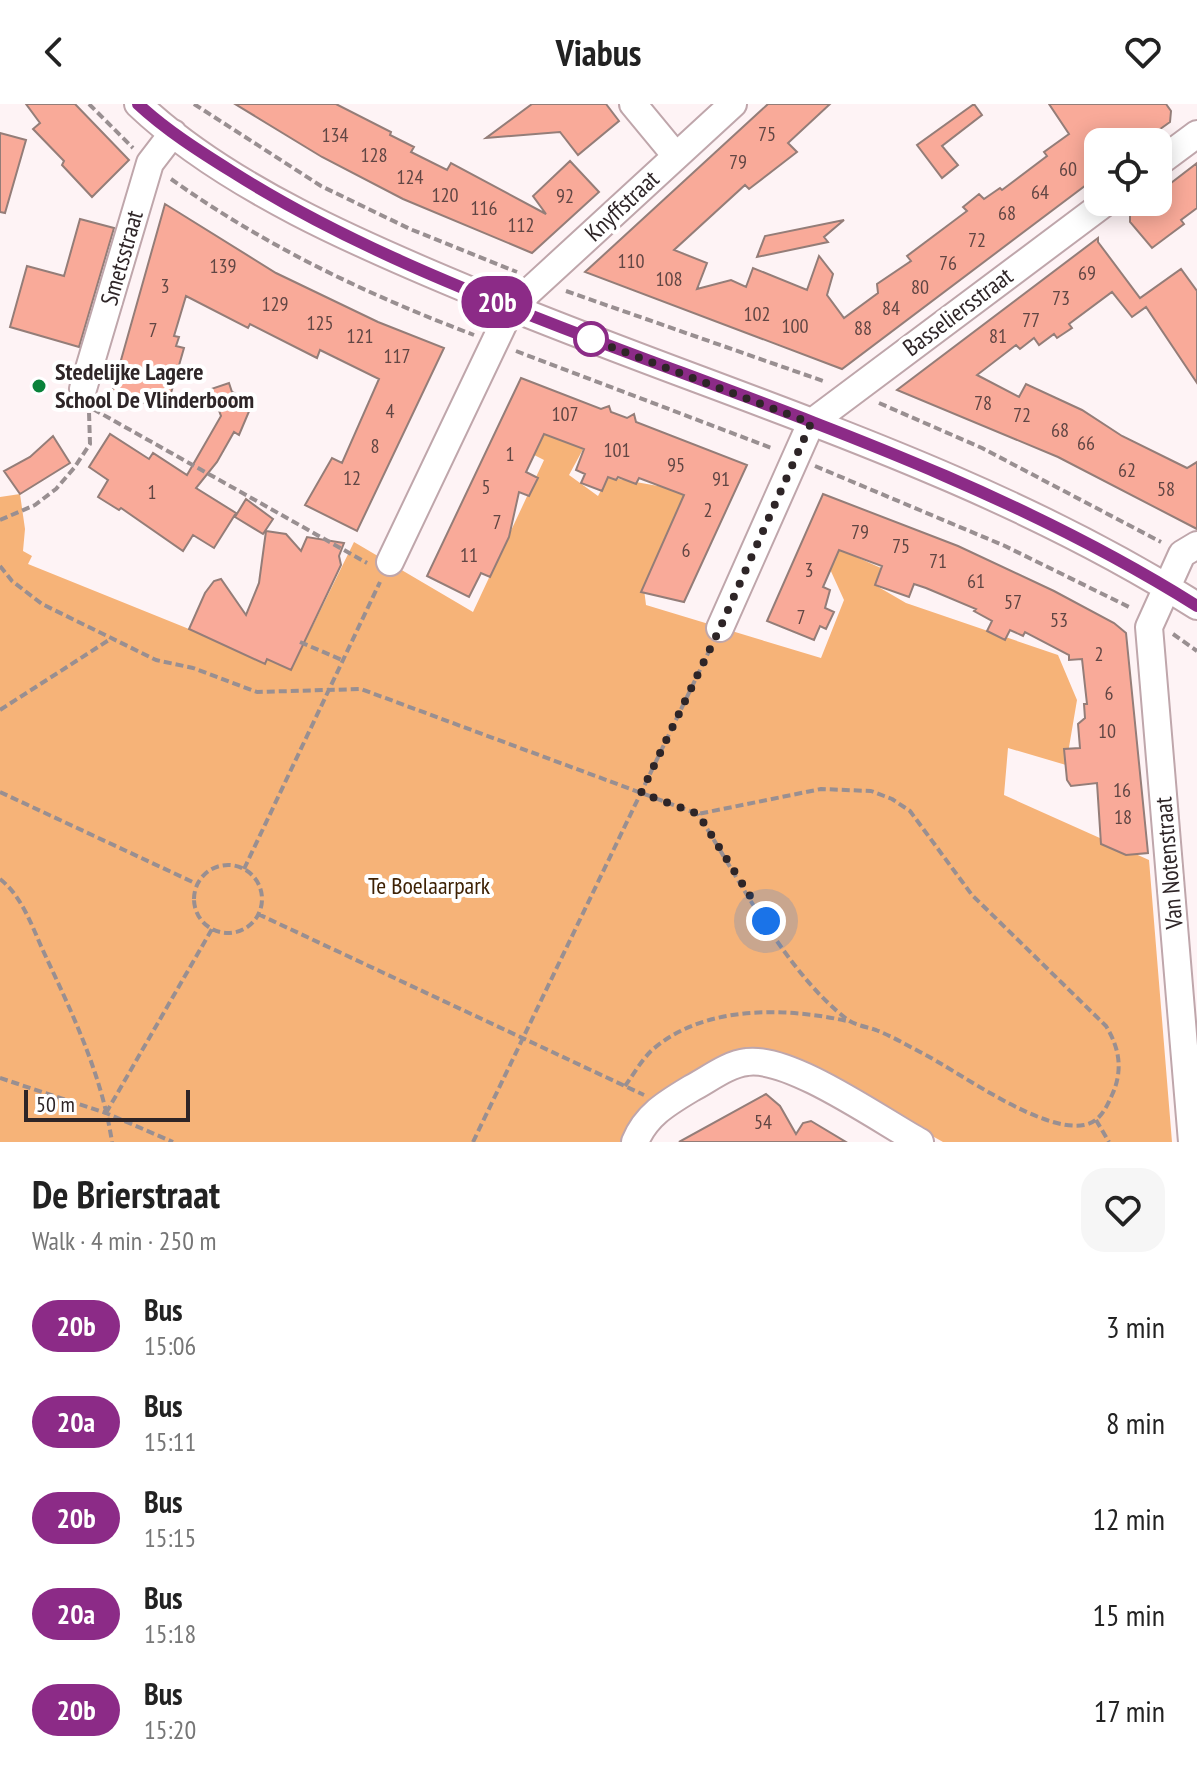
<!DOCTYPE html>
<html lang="en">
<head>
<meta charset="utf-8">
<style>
  body { margin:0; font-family:"PT Sans Narrow",sans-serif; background:#f6f6f6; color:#222; height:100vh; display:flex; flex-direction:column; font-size:30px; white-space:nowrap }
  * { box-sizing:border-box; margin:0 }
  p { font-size:26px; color:#767676 }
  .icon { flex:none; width:44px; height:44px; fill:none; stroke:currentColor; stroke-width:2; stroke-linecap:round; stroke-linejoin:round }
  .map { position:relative; height:1038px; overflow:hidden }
  .side { display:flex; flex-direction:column; background:#fff; flex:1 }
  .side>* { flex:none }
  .badge { padding:0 16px; border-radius:26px; font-size:28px; line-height:52px }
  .buttons { position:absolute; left:1084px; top:24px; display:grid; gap:16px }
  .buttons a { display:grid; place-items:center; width:88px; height:88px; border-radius:16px; background:#fff; box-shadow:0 4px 20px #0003; font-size:40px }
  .scale { position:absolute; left:24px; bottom:20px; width:166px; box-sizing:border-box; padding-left:8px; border:4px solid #2e2527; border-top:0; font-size:22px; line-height:28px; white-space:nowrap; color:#2e2527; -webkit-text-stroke:6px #fff; paint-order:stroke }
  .you { position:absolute; width:40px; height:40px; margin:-20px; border:6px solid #fff; border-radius:50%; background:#1a73e8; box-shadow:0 0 0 12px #1a73e833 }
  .map>.badge { position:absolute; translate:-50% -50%; box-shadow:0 0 0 4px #fff }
  .round { display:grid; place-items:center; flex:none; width:84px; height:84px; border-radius:24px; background:#f6f6f6 }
  .summary { display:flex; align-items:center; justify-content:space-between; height:136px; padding:0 32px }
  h1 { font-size:38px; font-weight:800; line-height:60px }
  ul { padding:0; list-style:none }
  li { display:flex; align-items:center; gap:24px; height:96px; padding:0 32px }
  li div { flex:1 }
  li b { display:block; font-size:30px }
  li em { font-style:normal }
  li .badge { min-width:88px; font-weight:700; text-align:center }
  header { display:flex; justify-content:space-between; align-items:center; height:104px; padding:0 32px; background:#fff; font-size:36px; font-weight:800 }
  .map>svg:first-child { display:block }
  .green { fill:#f6b378 }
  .building { fill:#f9aa99; stroke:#947d78; stroke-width:2 }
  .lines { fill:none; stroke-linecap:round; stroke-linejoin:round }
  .minor-casing { stroke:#bfa6ab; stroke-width:30 }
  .path { stroke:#998f91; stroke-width:4; stroke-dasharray:8 4; stroke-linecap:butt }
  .minor { stroke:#fff; stroke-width:26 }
  .line-casing { stroke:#fff; stroke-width:18 }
  .line { stroke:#8c2b87; stroke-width:12 }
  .walk { stroke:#2e2527; stroke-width:8; stroke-dasharray:0 14.4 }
  .stop-dot { fill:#fff; stroke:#8c2b87; stroke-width:4 }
  .poi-dot { fill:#09823a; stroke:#fff; stroke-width:3 }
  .labels { text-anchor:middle; stroke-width:8; stroke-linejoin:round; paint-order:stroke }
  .number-label { font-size:20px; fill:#614644 }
  .street-label { font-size:24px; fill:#2e2527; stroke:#fff }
  .poi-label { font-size:24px; font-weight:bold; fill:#2e2527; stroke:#fff; text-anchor:start }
  .park-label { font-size:24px; fill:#3e2104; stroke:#fff }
</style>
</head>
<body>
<header><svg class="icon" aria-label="back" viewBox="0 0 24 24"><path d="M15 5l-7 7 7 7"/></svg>Viabus<svg class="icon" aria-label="heart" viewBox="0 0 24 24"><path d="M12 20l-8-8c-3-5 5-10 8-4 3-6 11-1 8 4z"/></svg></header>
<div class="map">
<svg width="1197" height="1038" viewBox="0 0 1197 1038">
  <rect width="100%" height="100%" fill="#fef3f5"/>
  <!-- green -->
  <path class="green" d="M506 307 587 338 569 371 598 392 608 373 697 389 644 485 646 501 821 554 844 496 829 463 807 431 881 464 875 481 906 499 1058 551 1077 596 1066 661 1008 644 1004 691 1149 756 1172 1038H943L810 963 769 949 625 1038H0V393L20 390 25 425 23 447 32 452 28 460 189 525 264 560 267 555 291 566 354 438 473 508 544 356 495 331Z"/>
  <!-- building -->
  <path class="building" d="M26 0H75L129 56 92 93 62 61 64 57 33 25 40 19Z
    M235 0H336L391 28 390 31 414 43 411 48 447 66 451 59 546 110 533 92 570 57 599 88 532 149 403 95 322 53Z
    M532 0H606L619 17 578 51 560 28 486 34Z
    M768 0H830L788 39 797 48 749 85 745 81 674 146 707 159 697 185 731 176 746 183 753 164 807 186 819 152 833 170 827 191 844 214 878 189 877 180 911 157 907 152 967 107 963 103 979 90 984 95 1000 84 1002 86 1047 52 1044 48 1069 30 1049 0H1166L1171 7 1170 18 1142 38H1098V72L842 265 585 168Z
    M974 0 982 11 942 42 958 61 942 74 917 41Z
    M0 29 26 36 5 109 0 108Z
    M1197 59V104L1181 116 1184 120 1152 144 1130 118V111L1147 98H1158V89Z
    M165 100 276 169 378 218 444 244 357 427 305 401 332 354 342 359 379 275 320 246 317 254 250 220 248 224 186 192 174 232 179 233 176 242 184 244 169 296 161 293 158 304 112 288Z
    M80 115 114 124 79 243 10 223 27 162 64 172Z
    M844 116 824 133 828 138 757 153 765 132Z
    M1098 134V138L1140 194 1181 165 1197 187V279L1146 203 1132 213 1112 188 1069 220 1072 224 1057 234 1054 230 1039 241 1034 234 1020 245 1016 241 977 271 1019 293 1026 280 1082 306 1122 332 1187 364 1197 358V425L1058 353 897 286Z
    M521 274 601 305 609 302 611 308 627 314 634 310 636 318 747 361 684 498 641 488 684 391 639 374 636 380 618 373 616 376 608 373 602 387 581 379 585 370 576 366 584 345 544 330 526 368 538 374 529 392 519 388 509 433 490 473 481 469 469 493 427 472Z
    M229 279 232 288 253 298 239 331 234 328 217 358 196 384 236 409 214 444 193 431 183 447 121 404 119 406 98 393 108 376 89 363 110 330 149 355 153 349 187 371 221 312 211 285Z
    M53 332 70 359 20 390 4 367 30 353Z
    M823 390 958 442 1054 487 1114 519 1126 529 1148 749 1126 751 1101 740 1097 679 1071 682 1067 676 1064 645 1080 644 1078 620 1085 614 1084 600H1087L1082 555 1069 556V551L1025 528 1023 532 1010 526 1005 536 987 527 992 517 974 507 976 505 926 484 914 480 909 493 875 481 882 462 839 446 823 483 830 486 825 504 834 508 826 525 820 522 814 536 767 517Z
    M246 395 273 415 263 430 235 413Z
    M266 427 286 430 301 447 307 433 344 439 339 452 341 461 291 566 267 555 265 560 189 525 205 489 214 477 221 475 246 511 259 479Z
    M766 990 780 1002 796 1030 803 1019 811 1017 846 1038H679Z"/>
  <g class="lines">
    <!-- minor casing -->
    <g class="minor-casing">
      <path id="minor" d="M138 0C225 83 363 142 474 188 717 290 973 360 1197 502
        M633 0 676 52
        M1158 59 1197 30
        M83 285 150 59 173 29
        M390 458 511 204 733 0
        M720 524 811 319 1106 98
        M635 1038C646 1011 667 999 692 984 709 975 728 960 747 958 790 952 880 1016 920 1038
        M1192 1038 1149 523 1182 450 1197 441"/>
    </g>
    <!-- path -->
    <path class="path" d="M89 0 133 44
      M194 0 321 82 410 125 517 168
      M171 75C265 142 366 190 474 231
      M566 187 826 278
      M516 247 774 345
      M879 299 982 344 1161 438
      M93 305 367 459
      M815 362 1005 442 1131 504
      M0 416 35 401 56 385 74 364 90 340 89 308
      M0 462 12 477 42 500 156 556 193 564 257 588 361 585 698 710 821 685 871 687 892 695 910 707 972 791 1106 922C1120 945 1123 967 1112 991 1106 1004 1100 1018 1084 1021 1041 1029 958 967 920 948 905 940 891 932 876 926 867 923 855 921 848 916 787 870 739 775 698 710
      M1173 530 1197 547
      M300 538 342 556
      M0 606 112 534
      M0 688 197 780
      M194 795a34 34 0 1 1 68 0a34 34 0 1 1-68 0Z
      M244 765 380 478
      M0 775C24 794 33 826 46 853 74 913 102 972 112 1038
      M258 810 644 991
      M0 974 106 1009 173 1038
      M625 982C633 971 641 957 651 947 702 901 784 903 847 917
      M106 1009 212 825
      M1096 1016 1109 1038
      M473 1038 711 543"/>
    <!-- minor -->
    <use href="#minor" class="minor"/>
  </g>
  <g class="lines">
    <!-- line casing -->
    <g class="line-casing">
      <path id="line" d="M138 0C166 26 199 47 231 67 335 133 449 180 563 224 779 307 1000 378 1197 502"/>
    </g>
    <!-- line -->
    <use href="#line" class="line"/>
    <!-- walk -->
    <path class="walk" d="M591 235 588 234 811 319 720 524 641 689 698 710 766 817"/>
  </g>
  <!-- markers -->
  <circle class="stop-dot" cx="591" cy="235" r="16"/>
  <circle class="poi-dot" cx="39" cy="282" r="8"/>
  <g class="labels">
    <!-- number labels -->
    <g class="number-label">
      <text x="767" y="37">75</text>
      <text x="335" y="38">134</text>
      <text x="374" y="58">128</text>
      <text x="738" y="65">79</text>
      <text x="1068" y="72">60</text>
      <text x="410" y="80">124</text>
      <text x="1040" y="95">64</text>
      <text x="445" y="98">120</text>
      <text x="565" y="99">92</text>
      <text x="484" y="111">116</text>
      <text x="1007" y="116">68</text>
      <text x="521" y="128">112</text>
      <text x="977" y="143">72</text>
      <text x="631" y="164">110</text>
      <text x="948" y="166">76</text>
      <text x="223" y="169">139</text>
      <text x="1087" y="176">69</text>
      <text x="669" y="182">108</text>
      <text x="165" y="189">3</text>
      <text x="920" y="190">80</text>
      <text x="1061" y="201">73</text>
      <text x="275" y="207">129</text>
      <text x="891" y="211">84</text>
      <text x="757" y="217">102</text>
      <text x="1031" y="223">77</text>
      <text x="320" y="226">125</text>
      <text x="795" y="229">100</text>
      <text x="863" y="231">88</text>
      <text x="153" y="233">7</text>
      <text x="360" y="239">121</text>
      <text x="998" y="239">81</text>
      <text x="397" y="259">117</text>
      <text x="983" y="306">78</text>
      <text x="390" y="314">4</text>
      <text x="565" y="317">107</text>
      <text x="1022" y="318">72</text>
      <text x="1060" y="333">68</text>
      <text x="1086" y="346">66</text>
      <text x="375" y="349">8</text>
      <text x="617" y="353">101</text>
      <text x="510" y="357">1</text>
      <text x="676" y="368">95</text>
      <text x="1127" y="373">62</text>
      <text x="352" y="381">12</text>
      <text x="721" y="382">91</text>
      <text x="486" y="390">5</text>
      <text x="1166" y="392">58</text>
      <text x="152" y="395">1</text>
      <text x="708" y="413">2</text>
      <text x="497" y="425">7</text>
      <text x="860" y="435">79</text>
      <text x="901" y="449">75</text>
      <text x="686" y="453">6</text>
      <text x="469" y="458">11</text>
      <text x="938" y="464">71</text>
      <text x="809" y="473">3</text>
      <text x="976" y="484">61</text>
      <text x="1013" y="505">57</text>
      <text x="801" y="520">7</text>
      <text x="1059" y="523">53</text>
      <text x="1099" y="557">2</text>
      <text x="1109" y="596">6</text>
      <text x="1107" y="634">10</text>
      <text x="1122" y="693">16</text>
      <text x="1123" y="720">18</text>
      <text x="763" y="1025">54</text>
    </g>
    <!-- street labels -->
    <g class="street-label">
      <text transform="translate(622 102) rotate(-43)" y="8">Knyffstraat</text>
      <text transform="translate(122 154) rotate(-74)" y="8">Smetsstraat</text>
      <text transform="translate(958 208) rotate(-37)" y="8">Basseliersstraat</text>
      <text transform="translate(1169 759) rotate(-95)" y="8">Van Notenstraat</text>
    </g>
    <!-- poi labels -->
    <g class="poi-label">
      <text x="55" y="276">Stedelijke Lagere<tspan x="55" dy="28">School De Vlinderboom</tspan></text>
    </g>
    <!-- park labels -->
    <g class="park-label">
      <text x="429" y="790">Te Boelaarpark</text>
    </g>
  </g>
</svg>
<div class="buttons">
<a><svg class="icon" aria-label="locate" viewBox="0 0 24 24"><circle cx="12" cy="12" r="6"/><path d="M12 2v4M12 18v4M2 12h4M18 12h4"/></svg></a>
</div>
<div class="scale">50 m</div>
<div class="you" style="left:766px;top:817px"></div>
<b class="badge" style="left:497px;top:198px;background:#8c2b87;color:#fff">20b</b>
</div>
<section class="side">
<div class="summary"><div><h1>De Brierstraat</h1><p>Walk · 4 min · 250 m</p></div><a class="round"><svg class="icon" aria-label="heart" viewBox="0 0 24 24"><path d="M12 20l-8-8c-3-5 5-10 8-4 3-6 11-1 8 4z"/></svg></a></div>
<ul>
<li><span class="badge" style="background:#8c2b87;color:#fff">20b</span><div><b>Bus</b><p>15:06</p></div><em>3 min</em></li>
<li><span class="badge" style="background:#8c2b87;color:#fff">20a</span><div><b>Bus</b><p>15:11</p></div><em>8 min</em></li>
<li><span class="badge" style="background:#8c2b87;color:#fff">20b</span><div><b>Bus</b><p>15:15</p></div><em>12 min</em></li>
<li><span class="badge" style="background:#8c2b87;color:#fff">20a</span><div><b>Bus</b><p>15:18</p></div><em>15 min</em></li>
<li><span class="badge" style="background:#8c2b87;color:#fff">20b</span><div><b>Bus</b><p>15:20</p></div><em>17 min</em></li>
</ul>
</section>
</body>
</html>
